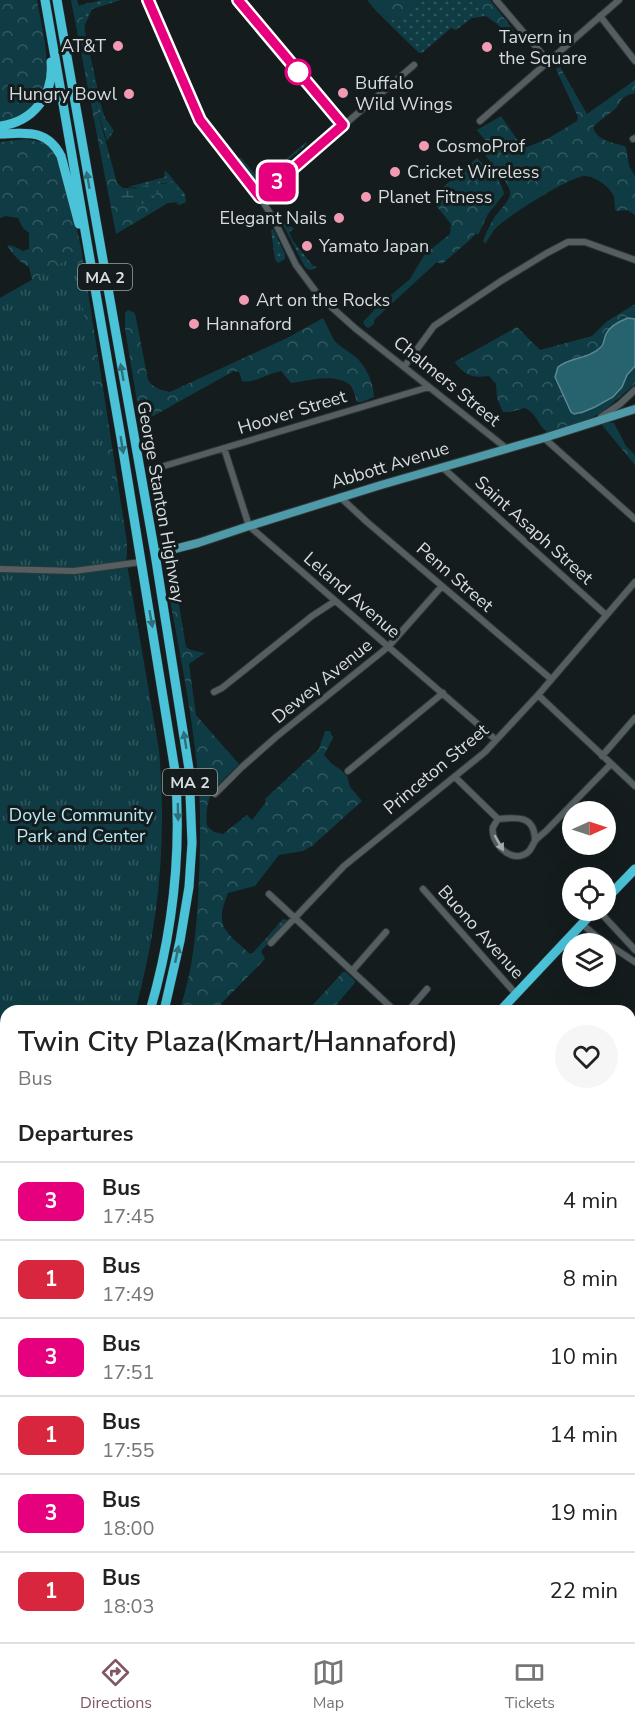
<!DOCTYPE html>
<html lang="en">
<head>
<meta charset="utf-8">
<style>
  body { margin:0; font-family:"Nunito Sans",sans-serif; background:#f6f6f6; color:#222; height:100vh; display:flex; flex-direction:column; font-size:22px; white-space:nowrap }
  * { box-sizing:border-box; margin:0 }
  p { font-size:20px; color:#767676 }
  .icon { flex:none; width:33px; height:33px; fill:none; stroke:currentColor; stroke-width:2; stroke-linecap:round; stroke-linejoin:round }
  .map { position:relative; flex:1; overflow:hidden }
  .side { position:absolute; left:0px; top:1005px; width:636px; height:638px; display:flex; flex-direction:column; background:#fff; border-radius:18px 18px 0 0; box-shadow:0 6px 24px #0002 }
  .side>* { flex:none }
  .badge { padding:0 12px; border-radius:9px; font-size:21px; line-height:39px }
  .needle { width:39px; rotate:87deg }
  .tools { position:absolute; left:562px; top:801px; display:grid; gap:12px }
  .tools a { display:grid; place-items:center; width:54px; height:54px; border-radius:50%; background:#fff; box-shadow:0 6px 24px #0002; font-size:30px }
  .map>.badge { position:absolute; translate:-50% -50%; box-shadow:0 0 0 3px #fff }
  h2 { padding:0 18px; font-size:22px; line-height:54px }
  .round { display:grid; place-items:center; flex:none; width:63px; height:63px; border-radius:32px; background:#f6f6f6 }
  .overview { display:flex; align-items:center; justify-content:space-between; height:102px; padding:0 18px }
  h1 { font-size:28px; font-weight:600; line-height:45px }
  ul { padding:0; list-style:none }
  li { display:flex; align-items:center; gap:18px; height:78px; padding:0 18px; border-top:2px solid #e0e0e0 }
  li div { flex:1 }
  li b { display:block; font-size:22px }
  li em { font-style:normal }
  li .badge { min-width:66px; font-weight:700; text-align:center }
  .dock { display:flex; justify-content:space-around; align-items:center; height:84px; border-top:2px solid #e0e0e0; background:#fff; font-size:16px; color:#767676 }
  .dock a { display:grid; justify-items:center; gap:3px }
  .dock .current { color:#7f5863 }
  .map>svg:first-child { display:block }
  .grass { fill:url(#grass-dots) }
  .forest { fill:url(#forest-crowns) }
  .wetland { fill:url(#wetland-marsh) }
  .park { fill:url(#park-tufts) }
  .water { fill:#26636e; stroke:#5b8890; stroke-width:1.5 }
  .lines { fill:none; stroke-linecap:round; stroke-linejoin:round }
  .taxiway { stroke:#585f61; stroke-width:18 }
  .runway { stroke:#585f61; stroke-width:44 }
  .minor-casing { stroke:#313637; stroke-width:8 }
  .major-casing { stroke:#313637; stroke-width:10 }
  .highway-casing { stroke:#313637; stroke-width:10 }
  .minor { stroke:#555f61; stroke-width:6 }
  .major { stroke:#4e9aa8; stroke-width:8 }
  .highway { stroke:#4ac2d8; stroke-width:9 }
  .oneway { fill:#2f6f7b }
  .oneway2 { fill:#a3abac }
  .line-casing { stroke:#fff; stroke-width:14 }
  .line { stroke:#e6007e; stroke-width:9 }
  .poi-dot { fill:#f19ab2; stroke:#141c1e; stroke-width:2 }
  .stop-dot { fill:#fff; stroke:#e6007e; stroke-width:3 }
  .labels { text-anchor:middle; stroke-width:6; stroke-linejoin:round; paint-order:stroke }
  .shield { fill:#141c1e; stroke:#9ca3a4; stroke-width:1.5 }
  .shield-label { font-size:16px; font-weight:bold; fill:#d7ddde }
  .poi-label { font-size:18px; fill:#d7ddde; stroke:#141c1e; text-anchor:start }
  .street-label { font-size:18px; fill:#d7ddde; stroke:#141c1e }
  .park-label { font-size:18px; fill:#b8ecf6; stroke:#141c1e }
</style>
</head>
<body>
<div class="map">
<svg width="635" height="1642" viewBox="0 0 635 1642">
  <defs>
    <pattern id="grass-dots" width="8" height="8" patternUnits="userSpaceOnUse" patternTransform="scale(1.5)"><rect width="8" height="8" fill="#0f3c44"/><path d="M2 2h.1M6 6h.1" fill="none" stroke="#31585f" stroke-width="1.8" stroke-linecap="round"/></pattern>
    <pattern id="forest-crowns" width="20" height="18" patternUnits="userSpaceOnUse" patternTransform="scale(1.5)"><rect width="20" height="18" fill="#0f3c44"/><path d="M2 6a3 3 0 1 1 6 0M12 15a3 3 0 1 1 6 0" fill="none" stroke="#31585f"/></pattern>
    <pattern id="wetland-marsh" width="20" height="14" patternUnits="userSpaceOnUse" patternTransform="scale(1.5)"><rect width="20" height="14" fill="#0f3c44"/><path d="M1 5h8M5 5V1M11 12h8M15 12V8" fill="none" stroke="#31585f"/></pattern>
    <pattern id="park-tufts" width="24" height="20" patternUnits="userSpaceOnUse" patternTransform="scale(1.5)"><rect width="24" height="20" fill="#0f3c44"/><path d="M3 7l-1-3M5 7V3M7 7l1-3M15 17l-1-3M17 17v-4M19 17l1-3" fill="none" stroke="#31585f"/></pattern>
  </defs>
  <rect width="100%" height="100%" fill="#141c1e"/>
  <!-- grass -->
  <path class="grass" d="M102 0H121L92 9 84 27 102 109 105 118 114 131 107 141 97 109 81 5Z
    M424 0H468L473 2 486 16 472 18 456 30 451 28 422 53H419L378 13 396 21Z
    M306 142 307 144 272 173C275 179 270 184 264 186L256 184 237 160 240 157 257 176 261 174 266 176Z
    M166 171 185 194 186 202 179 205 176 203 180 202 173 183C157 181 142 190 128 187L165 177 164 172Z
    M287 221 294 229 289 232 293 241 314 267 317 266 314 269 309 270 305 267 282 223Z
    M273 229 285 254V259L278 263 275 259 271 230Z
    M635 1319V1467L630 1473V1326Z
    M635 1517V1587L632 1589H630V1523Z
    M325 1636H507V1637L503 1642H316Z
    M544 1637V1636L604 1637 601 1642H540Z"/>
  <!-- forest -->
  <path class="forest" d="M0 0H37C43 37 63 96 18 117 13 120 6 121 0 123Z
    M71 0H77L79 6 81 5 97 109 117 183 123 188H135L124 191 159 186 153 184 173 183 177 188 181 200 180 202 168 203 116 234Z
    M367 0H425L396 21 378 13Z
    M468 0H490L523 42V44H519L497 24 486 16 473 2Z
    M560 67 587 114 635 80V93C616 98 624 102 613 111 606 116 599 121 593 127 597 142 614 142 626 147L629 166 635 176V215L627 210 616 211C614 206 615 202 614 197 611 187 594 176 585 176 570 176 508 216 496 228 492 232 489 238 486 243L483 242C485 234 489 227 493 220 497 211 512 201 510 191 507 179 489 161 482 151L489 145 477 130 501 116 521 145 527 147 547 139 577 121 578 117 556 69Z
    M26 139 46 143 55 153 65 180 81 247 127 542V558L0 567V298L32 280 29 267C19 262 13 255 7 245L13 246 23 251 29 249V233L23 228 18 218 6 216 0 218V142Z
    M477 158C487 168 502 179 504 194L488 214 478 235 476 233 471 239 442 264 437 262 374 320V324L368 328 365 326 363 322 377 307 410 279 425 254 450 234 451 224 434 203 433 196Z
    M635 304V319L632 318 607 333C601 357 581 356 561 365L622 387 627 375 635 366V384L602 412 589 419 549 433C538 427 537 413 525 408L510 412H503L497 398 496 384 489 376C472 378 466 376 455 363L456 361 517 327 540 350 592 336 606 322Z
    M128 310 135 313 148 380C153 388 161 390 170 392L289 337 323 318C327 325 330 333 334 340 339 346 347 350 353 355 365 363 374 383 374 397L362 402H357C355 397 354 388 349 384 332 373 308 381 291 383L281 371C270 373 252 384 242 381L239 372 234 371 146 420 143 405 137 401 125 329V313Z
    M607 422 614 423 626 446 635 455V465L602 425Z
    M174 574 186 647 191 650 205 653 189 664 196 715 239 764C217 787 204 792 207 826L214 832 223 834 247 815 252 820 266 802 265 799 319 749 325 731H330L333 738 324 755 332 764 340 769 347 776 350 787 362 801 312 846 303 851 279 855 255 886 228 893C214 927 225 931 250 954L253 953 283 919 287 920 286 924 261 951 265 959 263 961 221 1004 224 1011H179C194 969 197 925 199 880 200 849 201 819 199 788 194 721 180 655 168 589L170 578Z
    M343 972H346L355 981 354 984 331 1011H307Z
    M6 1309V1362L0 1368V1316Z
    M0 1566H2L6 1571V1636H48L60 1639 65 1636 219 1637 210 1642H0Z
    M246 1637V1636L325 1637 316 1642H240Z"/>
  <!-- wetland -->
  <path class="wetland" d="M153 184 159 186 160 190C151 199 136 210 123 212 118 205 118 197 124 191Z"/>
  <!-- park -->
  <path class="park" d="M74 256 159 750C167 840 159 924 135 1011H6V1236L0 1245V298Z"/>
  <!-- water -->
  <path class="water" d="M628 318 635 319V366L627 375 622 387 613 397 595 407 583 412 574 414 571 412 555 377 558 367C570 357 589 359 601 347 604 344 604 339 606 334 610 326 620 321 628 318Z"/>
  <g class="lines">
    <!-- taxiway -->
    <path class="taxiway" d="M630 1616 635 1609
      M610 1642 614 1636"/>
    <!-- runway -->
    <path class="runway" d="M630 1498 635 1492
      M521 1642 525 1636"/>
    <!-- minor casing -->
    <g class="minor-casing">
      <path id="minor" d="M148 0 200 120 210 135 260 197 273 218 296 265 319 296 356 329 506 448
        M496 0 549 62
        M600 16 635 61
        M480 121 619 0
        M633 139 635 138
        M260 197 414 65
        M404 367 434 326 501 281 547 253 568 242H585L635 260
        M601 417 620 404 635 390
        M544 438 635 519
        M224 448 249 526 496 740
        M164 466 429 387
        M442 467 606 615
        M340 497 367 522 551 679
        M0 569 74 571 141 562
        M214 692 222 688 312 616 335 601
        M538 695 635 786
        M602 756 635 718
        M348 771 443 693
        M455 777 498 819
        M215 794 242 767 276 737 388 647 442 586
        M535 841C535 815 517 817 498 819 497 820 494 826 493 827 490 841 508 861 523 855 531 852 531 847 535 841 538 837 543 834 546 831L611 764
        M423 889 516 994
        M269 894 395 1011
        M598 910 635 950
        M582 924 596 936 635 962
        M271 943 344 866 485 752 538 695 635 582
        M352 971 386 932
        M408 1011 427 989
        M630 1088 635 1082
        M630 1143 635 1139"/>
    </g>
    <!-- major casing -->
    <g class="major-casing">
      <path id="major" d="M155 554 198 543 249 526 381 485 544 438 635 409"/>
    </g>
    <!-- highway casing -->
    <g class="highway-casing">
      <path id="highway" d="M45 0 121 438 175 771C182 853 173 932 150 1011
        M57 0 155 554 189 769 192 843 189 887 180 941 164 1011
        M0 126C33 122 54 95 51 62
        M0 134C27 133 47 129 61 156L79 224
        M606 899 635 869
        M500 1011 595 910
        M0 1281 6 1274
        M0 1299 6 1292
        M0 1508 6 1503"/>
    </g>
    <!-- minor -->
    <use href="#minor" class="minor"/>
    <!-- major -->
    <use href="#major" class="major"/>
    <!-- highway -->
    <use href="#highway" class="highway"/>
  </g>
  <!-- one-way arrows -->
  <defs><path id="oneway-solid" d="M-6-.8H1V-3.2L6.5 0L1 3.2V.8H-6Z" transform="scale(1.5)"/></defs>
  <g class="oneway">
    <use href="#oneway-solid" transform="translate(88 180) rotate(-100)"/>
    <use href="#oneway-solid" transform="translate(122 372) rotate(-100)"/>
    <use href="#oneway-solid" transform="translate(122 445) rotate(81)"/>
    <use href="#oneway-solid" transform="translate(151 619) rotate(80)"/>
    <use href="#oneway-solid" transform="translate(185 740) rotate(-99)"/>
    <use href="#oneway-solid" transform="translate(178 812) rotate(89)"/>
    <use href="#oneway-solid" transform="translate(177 954) rotate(-78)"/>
  </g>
  <use class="oneway2" href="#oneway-solid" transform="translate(499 843) rotate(60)"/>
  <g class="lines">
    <!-- line casing -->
    <g class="line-casing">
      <path id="line" d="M148 0 200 120 260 197 343 125 238 0"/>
    </g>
    <!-- line -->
    <use href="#line" class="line"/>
  </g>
  <!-- markers -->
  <g class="poi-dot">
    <circle cx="118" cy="46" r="6"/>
    <circle cx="487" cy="47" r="6"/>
    <circle cx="343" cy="93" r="6"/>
    <circle cx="129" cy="94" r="6"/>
    <circle cx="424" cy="146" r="6"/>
    <circle cx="395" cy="172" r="6"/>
    <circle cx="366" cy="197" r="6"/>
    <circle cx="339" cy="218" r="6"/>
    <circle cx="307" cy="246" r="6"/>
    <circle cx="244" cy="300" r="6"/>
    <circle cx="194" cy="324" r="6"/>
  </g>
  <circle class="stop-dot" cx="298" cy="72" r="12"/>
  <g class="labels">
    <!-- shield labels -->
    <g class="shield">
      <rect x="78" y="264" width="54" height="26" rx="4.5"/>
      <rect x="163" y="769" width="54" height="26" rx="4.5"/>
    </g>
    <g class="shield-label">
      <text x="105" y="283">MA 2</text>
      <text x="190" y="788">MA 2</text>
    </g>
    <!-- poi labels -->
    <g class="poi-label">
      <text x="499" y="43">Tavern in<tspan x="499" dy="21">the Square</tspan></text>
      <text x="106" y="52" text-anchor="end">AT&amp;T</text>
      <text x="355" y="89">Buffalo<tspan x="355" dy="21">Wild Wings</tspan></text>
      <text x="117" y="100" text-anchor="end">Hungry Bowl</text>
      <text x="436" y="152">CosmoProf</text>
      <text x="407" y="178">Cricket Wireless</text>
      <text x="378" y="203">Planet Fitness</text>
      <text x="327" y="224" text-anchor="end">Elegant Nails</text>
      <text x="319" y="252">Yamato Japan</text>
      <text x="256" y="306">Art on the Rocks</text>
      <text x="206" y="330">Hannaford</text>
    </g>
    <!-- street labels -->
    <g class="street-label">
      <text transform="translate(447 381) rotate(39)" y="6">Chalmers Street</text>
      <text transform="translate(292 412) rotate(-17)" y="6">Hoover Street</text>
      <text transform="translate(390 465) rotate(-17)" y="6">Abbott Avenue</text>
      <text transform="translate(161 502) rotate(80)" y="6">George Stanton Highway</text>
      <text transform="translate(534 530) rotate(42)" y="6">Saint Asaph Street</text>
      <text transform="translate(455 577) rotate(41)" y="6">Penn Street</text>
      <text transform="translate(352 595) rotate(41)" y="6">Leland Avenue</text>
      <text transform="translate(322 681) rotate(-39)" y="6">Dewey Avenue</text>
      <text transform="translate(436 769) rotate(-40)" y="6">Princeton Street</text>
      <text transform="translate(481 932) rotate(48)" y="6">Buono Avenue</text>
    </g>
    <!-- park labels -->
    <g class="park-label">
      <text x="81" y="821">Doyle Community<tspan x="81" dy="21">Park and Center</tspan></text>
    </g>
  </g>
</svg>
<div class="tools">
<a><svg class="needle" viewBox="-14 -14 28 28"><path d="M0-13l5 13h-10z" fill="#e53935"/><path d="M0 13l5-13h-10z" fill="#767676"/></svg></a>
<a><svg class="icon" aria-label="locate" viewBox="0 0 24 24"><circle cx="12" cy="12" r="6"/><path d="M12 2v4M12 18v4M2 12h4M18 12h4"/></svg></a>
<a><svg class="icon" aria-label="layers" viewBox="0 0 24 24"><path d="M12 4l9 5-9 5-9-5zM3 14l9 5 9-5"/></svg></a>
</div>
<b class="badge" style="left:277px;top:182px;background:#e6007e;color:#fff">3</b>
<section class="side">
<div class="overview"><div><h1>Twin City Plaza(Kmart/Hannaford)</h1><p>Bus</p></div><a class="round"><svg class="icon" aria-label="heart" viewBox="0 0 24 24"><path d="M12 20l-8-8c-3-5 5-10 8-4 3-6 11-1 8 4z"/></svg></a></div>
<h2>Departures</h2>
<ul>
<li><span class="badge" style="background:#e6007e;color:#fff">3</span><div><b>Bus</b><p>17:45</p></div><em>4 min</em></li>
<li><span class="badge" style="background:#d7263d;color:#fff">1</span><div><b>Bus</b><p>17:49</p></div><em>8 min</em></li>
<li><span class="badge" style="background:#e6007e;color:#fff">3</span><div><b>Bus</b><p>17:51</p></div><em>10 min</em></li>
<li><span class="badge" style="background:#d7263d;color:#fff">1</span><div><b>Bus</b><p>17:55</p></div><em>14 min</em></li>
<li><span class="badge" style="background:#e6007e;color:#fff">3</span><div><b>Bus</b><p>18:00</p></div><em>19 min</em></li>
<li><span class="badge" style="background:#d7263d;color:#fff">1</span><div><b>Bus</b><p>18:03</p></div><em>22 min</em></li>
</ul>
</section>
</div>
<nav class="dock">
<a class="current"><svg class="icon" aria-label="directions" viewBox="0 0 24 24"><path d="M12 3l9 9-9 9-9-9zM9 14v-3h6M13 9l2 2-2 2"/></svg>Directions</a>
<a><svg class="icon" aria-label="map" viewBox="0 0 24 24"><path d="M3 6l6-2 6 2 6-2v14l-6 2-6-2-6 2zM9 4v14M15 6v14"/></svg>Map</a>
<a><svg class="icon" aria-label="tickets" viewBox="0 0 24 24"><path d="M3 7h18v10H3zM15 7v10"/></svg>Tickets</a>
</nav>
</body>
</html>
